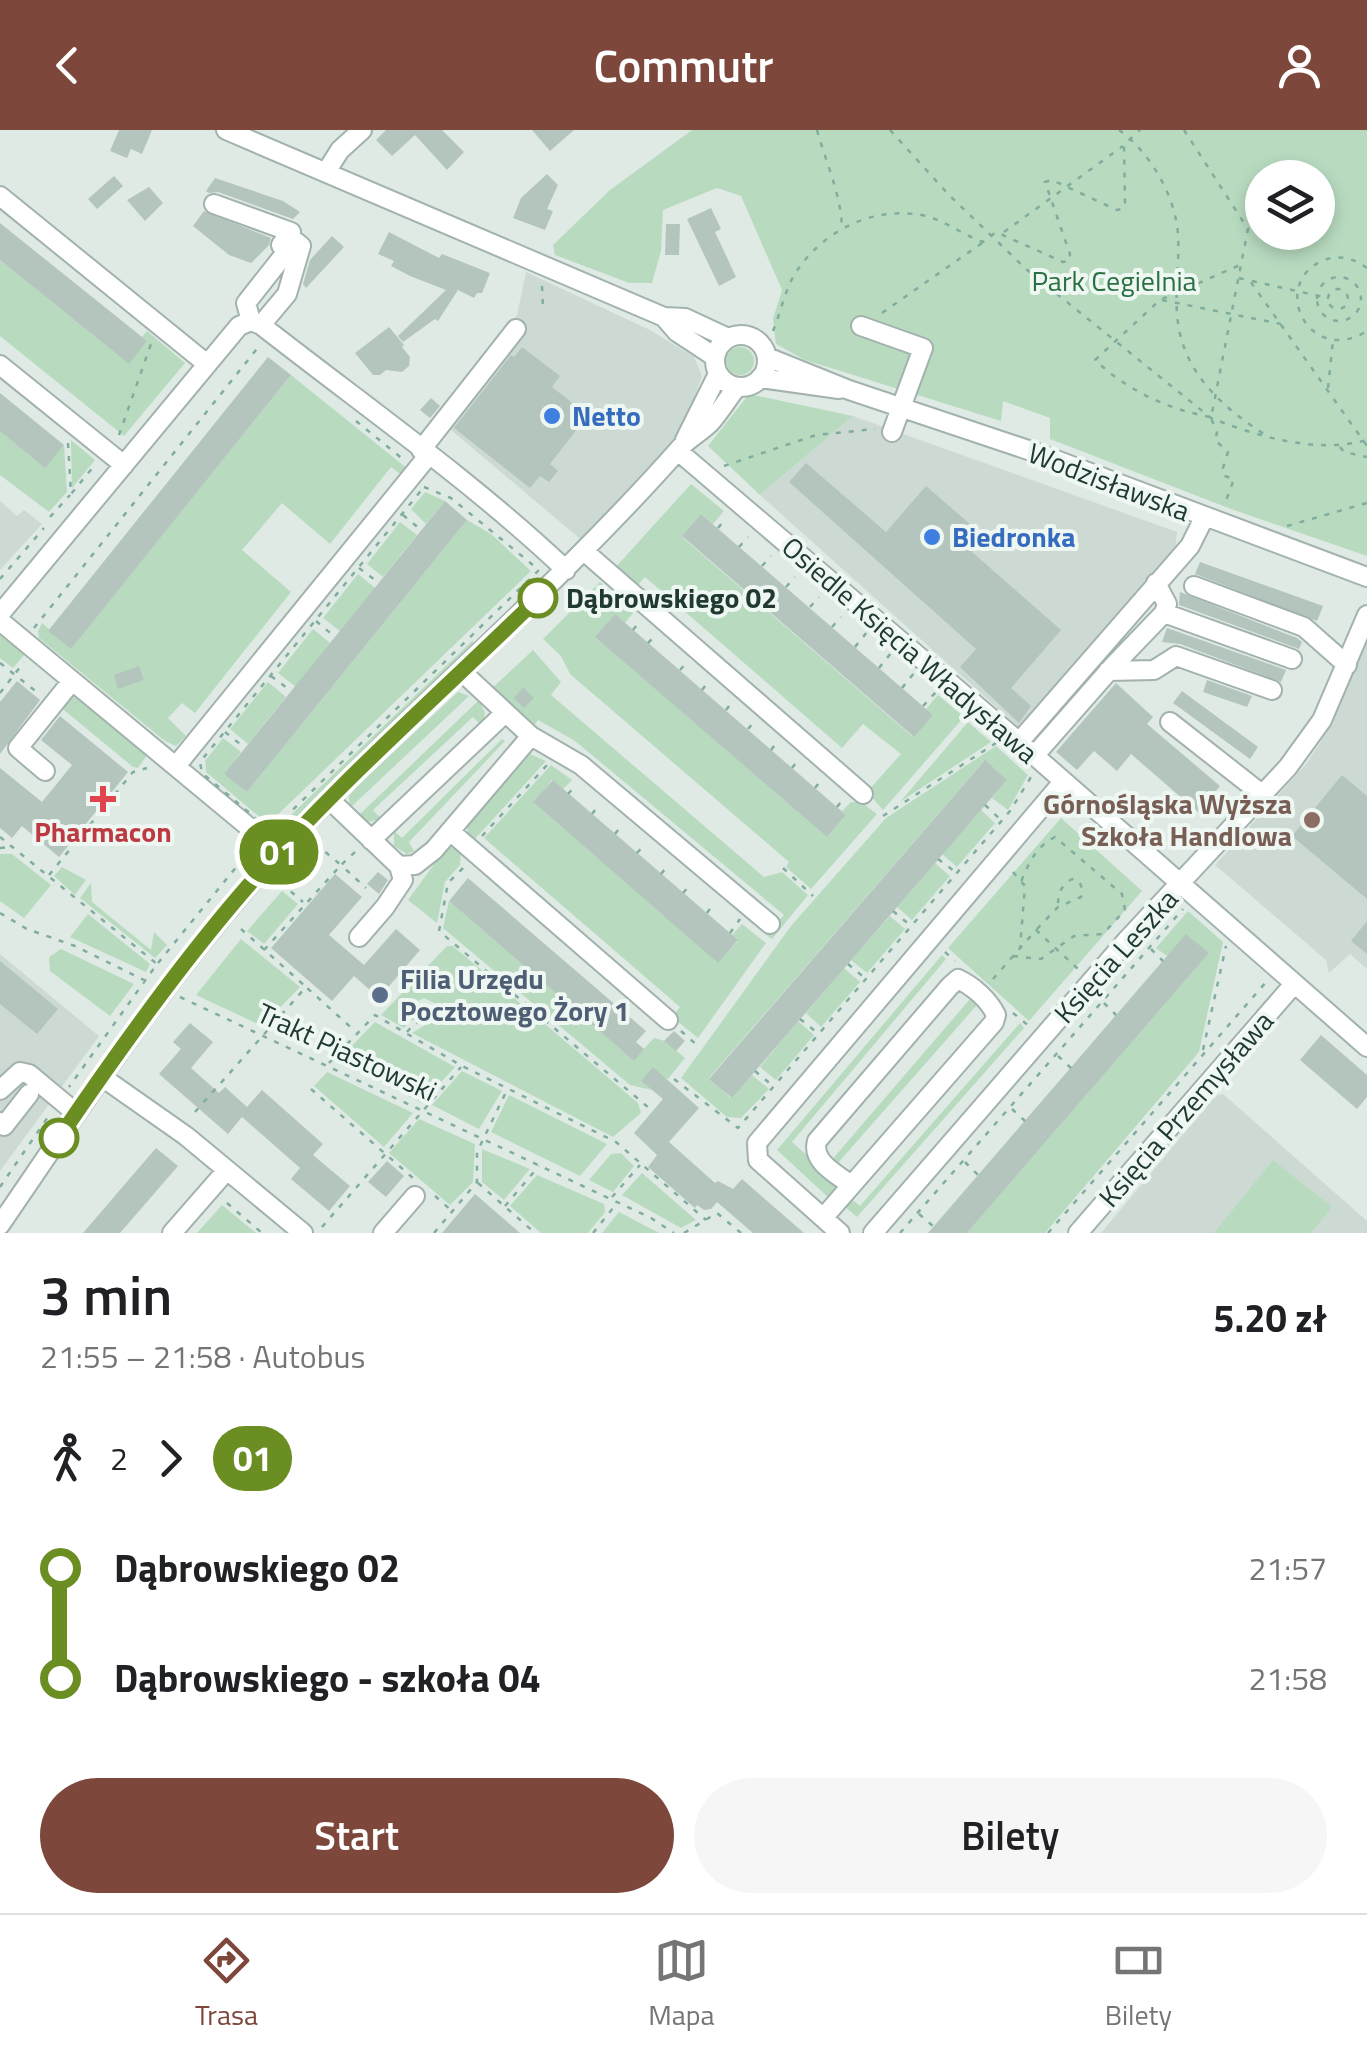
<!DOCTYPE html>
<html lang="pl">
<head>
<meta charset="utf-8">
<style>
  body { margin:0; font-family:"Titillium Web",sans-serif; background:#f6f6f6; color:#202124; height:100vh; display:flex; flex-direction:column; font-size:38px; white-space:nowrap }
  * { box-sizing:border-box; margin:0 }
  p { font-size:32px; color:#757577 }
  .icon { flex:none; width:55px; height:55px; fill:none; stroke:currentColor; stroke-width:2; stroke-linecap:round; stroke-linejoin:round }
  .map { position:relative; height:1103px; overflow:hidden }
  .side { display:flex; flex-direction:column; background:#fff; flex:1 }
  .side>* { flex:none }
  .badge { padding:0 20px; border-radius:32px; font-size:35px; line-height:65px }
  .controls { position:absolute; left:1245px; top:30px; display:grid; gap:20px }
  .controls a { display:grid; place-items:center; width:90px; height:90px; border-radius:50%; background:#fff; box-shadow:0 5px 15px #0003; font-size:50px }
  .map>.badge { position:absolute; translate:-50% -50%; box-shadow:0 0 0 5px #fff }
  .legs { display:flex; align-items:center; gap:15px; height:110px; padding:0 40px; font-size:32px }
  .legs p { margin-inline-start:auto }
  .headline { display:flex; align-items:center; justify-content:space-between; height:170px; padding:0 40px }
  h1 { font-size:55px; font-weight:600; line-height:75px }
  .action { display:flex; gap:20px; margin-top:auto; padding:20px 40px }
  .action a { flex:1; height:115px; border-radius:60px; background:#7e473b; color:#fff; font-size:40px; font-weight:600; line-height:115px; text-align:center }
  .action a+a { background:#f6f6f6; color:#202124 }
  ul { padding:0 40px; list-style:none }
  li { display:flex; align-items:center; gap:35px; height:110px; font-size:38px }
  li i { display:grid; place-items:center; width:15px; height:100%; margin:0 12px; background:currentColor }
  li i::after { content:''; width:25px; height:25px; margin:-12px; border:8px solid; border-radius:50%; background:#fff }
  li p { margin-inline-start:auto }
  li:first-child i { background:linear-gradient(#0000 50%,currentColor 0) }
  li:last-child i { background:linear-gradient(currentColor 50%,#0000 0) }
  header { display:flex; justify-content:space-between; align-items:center; height:130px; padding:0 40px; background:#7e473b; color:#fff; font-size:45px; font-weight:600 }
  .dock { display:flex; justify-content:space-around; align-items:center; height:140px; border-top:2px solid #e0e0e0; background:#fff; font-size:28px; color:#757577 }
  .dock a { display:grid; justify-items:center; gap:5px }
  .dock .active { color:#7e473b }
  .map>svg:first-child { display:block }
  .built { fill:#cddad3 }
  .green { fill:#b8dbc0; fill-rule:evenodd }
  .building { fill:#b4c5bd }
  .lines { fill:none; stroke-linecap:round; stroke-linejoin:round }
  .minor-casing { stroke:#a2b2ac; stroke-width:22 }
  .path { stroke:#80ad9d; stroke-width:2.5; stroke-dasharray:5 8; stroke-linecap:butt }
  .minor { stroke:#fff; stroke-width:18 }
  .line-1-casing { stroke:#fff; stroke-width:22 }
  .line-1 { stroke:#6b8e23; stroke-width:15 }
  .shop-dot { fill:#3f7fe0; stroke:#eff7f3; stroke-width:4 }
  .stop-1-dot { fill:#fff; stroke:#6b8e23; stroke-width:5 }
  .health-dot { fill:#e0444e; stroke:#eff7f3; stroke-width:4 }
  .education-dot { fill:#8d6e63; stroke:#eff7f3; stroke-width:4 }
  .service-dot { fill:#5c6f8a; stroke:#eff7f3; stroke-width:4 }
  .labels { text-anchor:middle; stroke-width:8; stroke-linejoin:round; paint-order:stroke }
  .park-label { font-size:28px; fill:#2b7043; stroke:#eff7f3 }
  .shop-label { font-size:28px; font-weight:bold; fill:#366cbe; stroke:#eff7f3; text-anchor:start }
  .street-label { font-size:28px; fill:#203a32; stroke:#eff7f3 }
  .stop-label { font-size:28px; font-weight:bold; fill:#203a32; stroke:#eff7f3; text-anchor:start }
  .education-label { font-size:28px; font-weight:bold; fill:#785e54; stroke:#eff7f3; text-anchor:end }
  .health-label { font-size:28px; font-weight:bold; fill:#be3a42; stroke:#eff7f3 }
  .service-label { font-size:28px; font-weight:bold; fill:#4e5e75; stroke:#eff7f3; text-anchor:start }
</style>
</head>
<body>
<header><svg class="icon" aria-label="back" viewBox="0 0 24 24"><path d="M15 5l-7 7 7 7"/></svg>Commutr<svg class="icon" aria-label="person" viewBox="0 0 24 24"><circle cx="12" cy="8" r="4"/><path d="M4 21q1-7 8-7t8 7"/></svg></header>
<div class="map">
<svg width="1367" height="1103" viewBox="0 0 1367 1103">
  <rect width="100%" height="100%" fill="#dfeae5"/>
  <!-- built -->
  <path class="built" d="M526 142 650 200 694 227 702 246 677 316 585 413 445 295 517 185Z
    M853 286 1177 402 1175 421 1022 600 760 365Z
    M0 371 17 386 24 380 42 394 0 440Z
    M1367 511V839L1350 824 1329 843 1326 830 1215 735 1307 633 1325 605Z
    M0 824 99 906 0 1041Z
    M1223 964 1367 1091V1103H1101L1216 965Z"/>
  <!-- green -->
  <path class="green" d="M692 0H1367V426L1231 379 1050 309V288L1003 271 1001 291 805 230 776 214 773 189 782 160 741 66 717 58 663 80 661 121 652 153H629L555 125 553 115 610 60ZM1262 48H1318V102H1262Z
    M0 130 128 233 147 211 142 207 147 201 185 233 124 306 0 206Z
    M726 231a14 14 0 1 1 28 0a14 14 0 1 1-28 0Z
    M291 245 409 340 404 347 391 337 330 414 282 373 242 420 291 462 195 583 182 573 168 588 186 606 176 616 165 611 39 508 38 501 42 493 71 518Z
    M749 264 853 286 760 365 708 316Z
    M0 301 45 337 64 315 67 362 49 382 0 345Z
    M71 310 95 330 72 358Z
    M691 354 724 381 713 394 701 384 682 407 913 607 933 585 926 579 938 565 964 587 883 680 867 662 901 624 863 594 842 618 645 447 634 459 614 439Z
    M425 362 445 371 426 394 411 379Z
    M467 390 491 404 531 441 268 694 206 642 205 631 223 608 241 622 225 644 247 662Z
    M400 392 417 405 383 447 367 434Z
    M358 444 375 458 340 501 323 488Z
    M600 452 633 483 625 493 615 484 596 507 827 707 846 685 842 681 851 672H861L877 684 811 759 786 737 789 732 570 544 561 526 543 509Z
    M313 499 330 513 296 557 278 543Z
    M0 505 25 524 13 538 0 528Z
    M472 511 477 516 296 692 289 687Z
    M533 520 561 552 551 565 764 747 782 742 808 765 772 809 766 805 784 785 575 611 538 590 531 600 490 560Z
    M268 552 286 567 248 614 230 599Z
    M458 562 469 566 350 678 349 666 358 655Z
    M71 567 81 569 147 625 138 638 133 637 59 576Z
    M479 570 485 583 482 596 473 587 373 680 381 689 368 692 357 687Z
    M968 592 991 612 900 672Z
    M502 609 505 611 409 712 414 721 407 724 394 716V701L402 708Z
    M996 616 1028 645 1008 680 992 668 1007 650 984 631 709 948 731 968 752 945 769 959 741 988 727 987 681 948 791 796 886 688Z
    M530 624 546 631 474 710 468 709 467 694 510 641Z
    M551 635 572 650 563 659 552 650 534 673 718 832 738 811 732 805 742 794 766 813 698 908 672 887 680 877 484 708Z
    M981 680 995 693 957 737 942 724Z
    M1061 688 1142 761 1029 891 948 818Z
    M457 717 461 719 460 735 445 752 437 793 408 770 446 718Z
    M0 724H12L51 755 24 788 0 771Z
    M935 733 950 746 912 790 897 777Z
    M62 737 86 750 75 765 54 746Z
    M91 753 92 772 151 820 154 802 167 815 155 828 80 768Z
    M282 761 298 774 264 814 247 801Z
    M449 771 633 930 654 908 665 911 685 928 668 949 663 947 641 951 652 960 630 955 443 798Z
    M1188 781 1223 812 1199 922 1045 1103H967L1208 824 1167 826 1156 818Z
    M88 784 150 834 146 842 70 807Z
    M890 786 905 799 867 843 851 830Z
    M241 809 300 857 262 896 196 865Z
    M447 816H453L638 973 641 983 613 1007 412 903 435 889 437 881 434 873 424 868 407 877 409 892 404 898 381 885Z
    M61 819 134 854 110 886 50 841 49 827Z
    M942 825 946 829 792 1012 840 1055 829 1068 777 1020Z
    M844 838 860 852 821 897 806 883Z
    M970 869 977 875 837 1034 830 1032Z
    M798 891 814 905 776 950 760 937Z
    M375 892 455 937 422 973 338 930Z
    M1020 893 1024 898 857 1087 843 1075 850 1068 860 1076Z
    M462 941 502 961 479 999 432 975Z
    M327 942 413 983 384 1017 314 956Z
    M509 965 607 1014 580 1046 491 1002Z
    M419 989 475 1014 473 1052 450 1075 389 1023Z
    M482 1019 530 1039 504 1070 482 1052Z
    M621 1023 634 1036 613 1062 589 1050 611 1024Z
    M1273 1030 1332 1077 1311 1103H1214Z
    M642 1043 696 1090 681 1098 622 1065Z
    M537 1045 604 1074 605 1082 588 1103H541L510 1076Z
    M222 1075 256 1103H197Z
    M619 1082 659 1103H602Z"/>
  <!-- building -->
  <path class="building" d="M119 0H152L142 24 131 19 127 28 110 21Z
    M386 0H442L464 22 447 40 415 5 392 26 376 10Z
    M532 0H574L550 21Z
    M547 44 558 55 547 79 553 81 545 100 513 88 521 68Z
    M114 46 123 56 97 79 88 69Z
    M215 48 283 71 300 82 293 89 218 62 209 63 206 61Z
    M149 57 163 73 145 91 127 70Z
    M711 78 721 99 715 102 736 147 719 156 687 89Z
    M204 81 271 108 269 115 251 133 229 125 193 96Z
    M0 93 147 211 129 234 0 130Z
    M666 94H680L679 125H665Z
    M389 102 439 128 442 124 490 143 482 163H477L474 168 458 160 438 191 435 189 403 212 398 206 446 160 410 146 391 136 394 131 378 124Z
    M332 106 344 117 306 158 303 154 310 130Z
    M389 197 404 215 402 217 410 227 409 236 402 242 386 240 380 245H373L355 223Z
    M522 217 560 246 552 257 588 285 550 334 558 341 549 352 540 346 530 358 454 298 511 225 514 227Z
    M268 227 291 245 71 519 48 501Z
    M0 263 64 315 45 338 0 301Z
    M431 268 440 276 430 288 420 280Z
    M806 333 886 402 926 356 985 407 972 422 1061 500 1011 558 1031 576 1019 593 960 537 976 519 789 352Z
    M445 371 467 390 247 662 224 644Z
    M701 384 933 585 914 607 682 406Z
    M1200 432 1323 476 1317 491 1195 444Z
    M1180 462 1297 508 1302 512 1299 519 1179 475Z
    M615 484 846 685 827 707 595 507Z
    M1167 498 1286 540 1281 552 1180 514 1162 512Z
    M139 536 144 550 118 559 114 545Z
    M1207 550 1252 566 1247 577 1203 562Z
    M17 551 40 570 0 624V572Z
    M1116 553 1153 587 1147 594 1220 656 1198 682 1131 624 1117 641 1094 621 1077 640 1056 622Z
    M523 557 534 568 524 578 514 568Z
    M1182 561 1258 617 1250 629 1173 573Z
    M60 586 128 642 59 727 22 696 12 708 0 698V638L42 672 72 635 41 610Z
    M985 630 1007 650 732 968 709 949Z
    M1342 645 1367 666V769L1292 706Z
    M553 650 738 810 718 833 533 672Z
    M378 742 388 750 379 764 367 754Z
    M335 744 362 767 329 805 364 835 396 799 420 820 379 868 354 846 332 871 271 818Z
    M468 748 646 901 636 912 644 919 634 931 449 771Z
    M1367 791V824L1351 811Z
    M1186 804 1209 823 967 1103H928Z
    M0 831 58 879 37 904 0 874Z
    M190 893 213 912 191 938 219 963 225 957 247 977 262 960 323 1014 313 1025 350 1056 329 1081 291 1049 300 1038 242 987 228 1004 159 944 181 919 173 912Z
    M674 901 685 911 676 921 664 911Z
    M1321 905 1367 945V967L1357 979 1300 930Z
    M653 937 699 978 669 1012 715 1053 718 1051 733 1059 742 1049 804 1103H753L717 1072 711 1079 704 1080 697 1075 695 1078 648 1037 657 1025 634 1003 663 969 641 951Z
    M156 1018 178 1036 120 1103H83Z
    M387 1031 404 1046 386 1067 368 1052Z
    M475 1064 520 1103H442Z"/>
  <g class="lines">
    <!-- minor casing -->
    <g class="minor-casing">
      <path id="minor" d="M226 0 664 187 685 188 728 208
        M326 42 340 20 362 0
        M0 66 207 234
        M214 74 291 102 281 115
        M664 187 677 202 715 227
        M251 191 246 173 295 111 301 116 287 164 261 195
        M861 196 923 218 892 302
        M715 231a26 26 0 1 1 52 0a26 26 0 1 1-52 0Z
        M767 227 849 260 1040 324 1367 447
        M0 235 124 335
        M760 248 839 259
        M685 310 718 244
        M421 320 516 199
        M678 321 1019 612 1367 917
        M585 422 863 664
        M1194 456 1304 497 1347 535
        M1164 483 1292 529
        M0 484 239 196 251 191 261 195C363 275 472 351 566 440
        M0 491 279 722
        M1108 541 1154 540 1176 526 1272 560
        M462 542 531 606 581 635 770 794
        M1170 592 1263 665
        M1019 612 1190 416 1204 388
        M1034 626 1114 535 1164 483 1167 474 1156 453
        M176 636 428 326
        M45 641 18 618 72 551
        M330 670 399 736 415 735 434 720 531 606
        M451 702 668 890
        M371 710 505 583
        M359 807 385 777 403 750 399 736
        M102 947 186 1006 303 1103
        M0 960 20 942 29 944 76 983
        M0 992 4 996 29 964
        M823 1088 994 892 996 885C989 870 973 856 958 849L950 856 817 1011C811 1032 837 1044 851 1055
        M0 1095C87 968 171 839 276 725 406 584 554 461 681 317 689 308 701 302 710 293 720 282 728 268 737 257
        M172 1103 227 1040
        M383 1103 415 1066
        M840 1103 758 1030 757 1013 1062 653
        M873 1103 1127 810 1288 637 1322 590 1367 485
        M1078 1103 1294 854"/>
    </g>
    <!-- path -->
    <path class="path" d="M817 0C826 33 841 64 842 98
      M890 0 949 65 1026 139 1211 288C1259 307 1316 324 1367 310
      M1119 0C1150 22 1176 67 1178 105 1180 136 1173 168 1179 199 1188 247 1225 279 1264 304
      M1184 0 1248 99 1211 288 1217 303 1215 310 1228 322 1222 341 1225 346 1234 349 1224 376
      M1004 102 1123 16
      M1367 138C1353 128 1338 124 1322 131 1269 155 1309 237 1367 201
      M1317 169a22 22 0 1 1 44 0a22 22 0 1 1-44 0Z
      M1239 148 1250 151 1367 316
      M1252 151 1328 168
      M542 156 543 179
      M1328 169a10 10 0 1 1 20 0a10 10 0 1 1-20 0Z
      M1162 170 1281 194
      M882 183 982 113
      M773 201C780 184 784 165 792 149 818 102 874 74 926 86 947 92 963 105 983 112L996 102 1063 132 1069 131 1070 124 1045 52 1052 50 1117 80 1122 79 1125 74 1124 15 1140 0
      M1328 258 1333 211
      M1210 287C1167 279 1127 260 1095 230L1160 170 1240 135
      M356 291 404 330
      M119 305 151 214
      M68 313 71 364 94 336
      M1340 317 1344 322 1367 327
      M724 336 816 305 875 299
      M424 357 451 368 539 440 271 701 202 643 200 632Z
      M403 385 421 400
      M50 387 70 365
      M1287 396 1367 373
      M718 398 726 388
      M739 417 748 407
      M762 436 771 426
      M359 438 379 453
      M0 449 44 398
      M786 457 795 447
      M810 477 819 467
      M316 491 335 507
      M832 497 841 487
      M34 498 260 215
      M633 500 640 491
      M648 513 656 505
      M855 517 867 502
      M0 533 38 563
      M879 538 891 523
      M680 540 687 532
      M271 546 291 561
      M902 558 914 543
      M702 560 709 551
      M0 563 24 532
      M923 576 936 562
      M726 580 733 571
      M748 599 755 591
      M225 602 245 618
      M771 620 778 611
      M792 638 799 629
      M815 658 822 649
      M568 664 576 655
      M985 675 1002 691
      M837 677 844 668
      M592 684 599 675
      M883 686 996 613
      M615 704 622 695
      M482 706 548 634
      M0 707 157 834 69 957
      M0 718 13 717
      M355 722 341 735 366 758
      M637 723 645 714
      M938 729 957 743
      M463 738 448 753 439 801 649 978
      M783 738 813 766
      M1013 742 1025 756 1020 818
      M661 744 669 734
      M49 745 133 642 147 638
      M281 753 303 772
      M683 763 691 754
      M893 781 911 796
      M0 783 27 799 75 816 150 853
      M707 783 714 773
      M241 799 305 856
      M1037 799 1058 777 1081 767 1082 758 1079 751 1072 749C1060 756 1058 764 1058 777
      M730 803 740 789
      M1151 819 1163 831
      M264 820 341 735 318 716
      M945 822 955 831
      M1013 826 1041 829 1074 806 1103 804 1125 780 1122 764 1055 707C1036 717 1029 732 1021 752
      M158 833 251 719
      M848 834 866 849
      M993 849 1036 800 1078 839
      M180 867 651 1088 674 1103
      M1104 873 1116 885
      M1013 883 1029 896
      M800 889 819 904
      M681 901 698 916
      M407 902 413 895 432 886 428 875 417 874 413 879V895
      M1203 920 1226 816
      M1058 926 1071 938
      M329 933 375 885 462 936 616 1012 706 1090
      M755 941 773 956
      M674 949 738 998 1010 681 1031 647
      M311 959 413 1048
      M1012 979 1025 991
      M195 982 306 857 355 901
      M965 1032 978 1045
      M478 1053 535 1103
      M0 1057 50 984
      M435 1066 452 1081
      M612 1067 640 1035
      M227 1073 262 1103
      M505 1076 539 1036
      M919 1084 934 1097
      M322 1097 461 937
      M434 1103 477 1052V1022L507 960
      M593 1103 617 1073
      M684 1103 717 1083 741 1103
      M900 1103 1183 779
      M1048 1103 1267 851"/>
    <!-- minor -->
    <use href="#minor" class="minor"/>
  </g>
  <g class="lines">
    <!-- line-1 casing -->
    <g class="line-1-casing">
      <path id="line-1" d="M59 1008C116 924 175 841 241 764 332 658 439 565 538 468"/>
    </g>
    <!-- line-1 -->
    <use href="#line-1" class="line-1"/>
  </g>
  <!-- markers -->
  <g class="shop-dot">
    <circle cx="552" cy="286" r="10"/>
    <circle cx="932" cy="407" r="10"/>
  </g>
  <g class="stop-1-dot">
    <circle cx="538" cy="468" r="18"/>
    <circle cx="59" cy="1008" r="18"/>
  </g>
  <path class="health-dot" d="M98 654h10v10h10v10h-10v10h-10v-10h-10v-10h10z"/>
  <circle class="education-dot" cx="1312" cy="690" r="10"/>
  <circle class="service-dot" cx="380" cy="865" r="10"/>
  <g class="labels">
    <!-- park labels -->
    <g class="park-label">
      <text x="1114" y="161">Park Cegielnia</text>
    </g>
    <!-- shop labels -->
    <g class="shop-label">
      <text x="572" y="296">Netto</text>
      <text x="952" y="417">Biedronka</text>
    </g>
    <!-- street labels -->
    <g class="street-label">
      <text transform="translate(1109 352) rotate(21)" y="10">Wodzisławska</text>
      <text transform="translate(910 520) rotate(41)" y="10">Osiedle Księcia Władysława</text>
      <text transform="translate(1116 826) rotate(-48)" y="10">Księcia Leszka</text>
      <text transform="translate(347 922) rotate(25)" y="10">Trakt Piastowski</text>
      <text transform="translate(1186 979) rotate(-49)" y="10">Księcia Przemysława</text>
    </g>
    <!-- stop labels -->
    <g class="stop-label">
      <text x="566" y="478">Dąbrowskiego 02</text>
    </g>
    <!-- education labels -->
    <g class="education-label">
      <text x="1292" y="684">Górnośląska Wyższa<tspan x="1292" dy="32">Szkoła Handlowa</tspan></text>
    </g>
    <!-- health labels -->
    <g class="health-label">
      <text x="103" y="712">Pharmacon</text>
    </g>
    <!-- service labels -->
    <g class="service-label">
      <text x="400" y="859">Filia Urzędu<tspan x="400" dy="32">Pocztowego Żory 1</tspan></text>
    </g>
  </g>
</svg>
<div class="controls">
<a><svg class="icon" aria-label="layers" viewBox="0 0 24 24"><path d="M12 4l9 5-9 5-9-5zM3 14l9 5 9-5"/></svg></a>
</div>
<b class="badge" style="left:279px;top:722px;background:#6b8e23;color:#fff">01</b>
</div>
<section class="side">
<div class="headline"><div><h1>3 min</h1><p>21:55 – 21:58 · Autobus</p></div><b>5.20 zł</b></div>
<div class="legs"><svg class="icon" aria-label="walk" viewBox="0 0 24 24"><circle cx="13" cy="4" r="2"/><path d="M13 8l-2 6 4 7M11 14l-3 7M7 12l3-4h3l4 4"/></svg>2<svg class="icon" aria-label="forward" viewBox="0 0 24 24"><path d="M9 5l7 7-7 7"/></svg><b class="badge" style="background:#6b8e23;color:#fff">01</b></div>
<ul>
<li><i style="color:#6b8e23"></i><b>Dąbrowskiego 02</b><p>21:57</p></li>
<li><i style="color:#6b8e23"></i><b>Dąbrowskiego - szkoła 04</b><p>21:58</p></li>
</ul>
<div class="action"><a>Start</a><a>Bilety</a></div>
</section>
<nav class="dock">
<a class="active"><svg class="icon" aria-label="directions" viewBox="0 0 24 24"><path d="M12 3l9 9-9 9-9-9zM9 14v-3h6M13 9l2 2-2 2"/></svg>Trasa</a>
<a><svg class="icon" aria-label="map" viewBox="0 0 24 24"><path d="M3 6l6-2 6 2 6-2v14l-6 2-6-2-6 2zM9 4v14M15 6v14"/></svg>Mapa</a>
<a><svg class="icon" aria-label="tickets" viewBox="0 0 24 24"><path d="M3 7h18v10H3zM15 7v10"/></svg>Bilety</a>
</nav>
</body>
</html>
